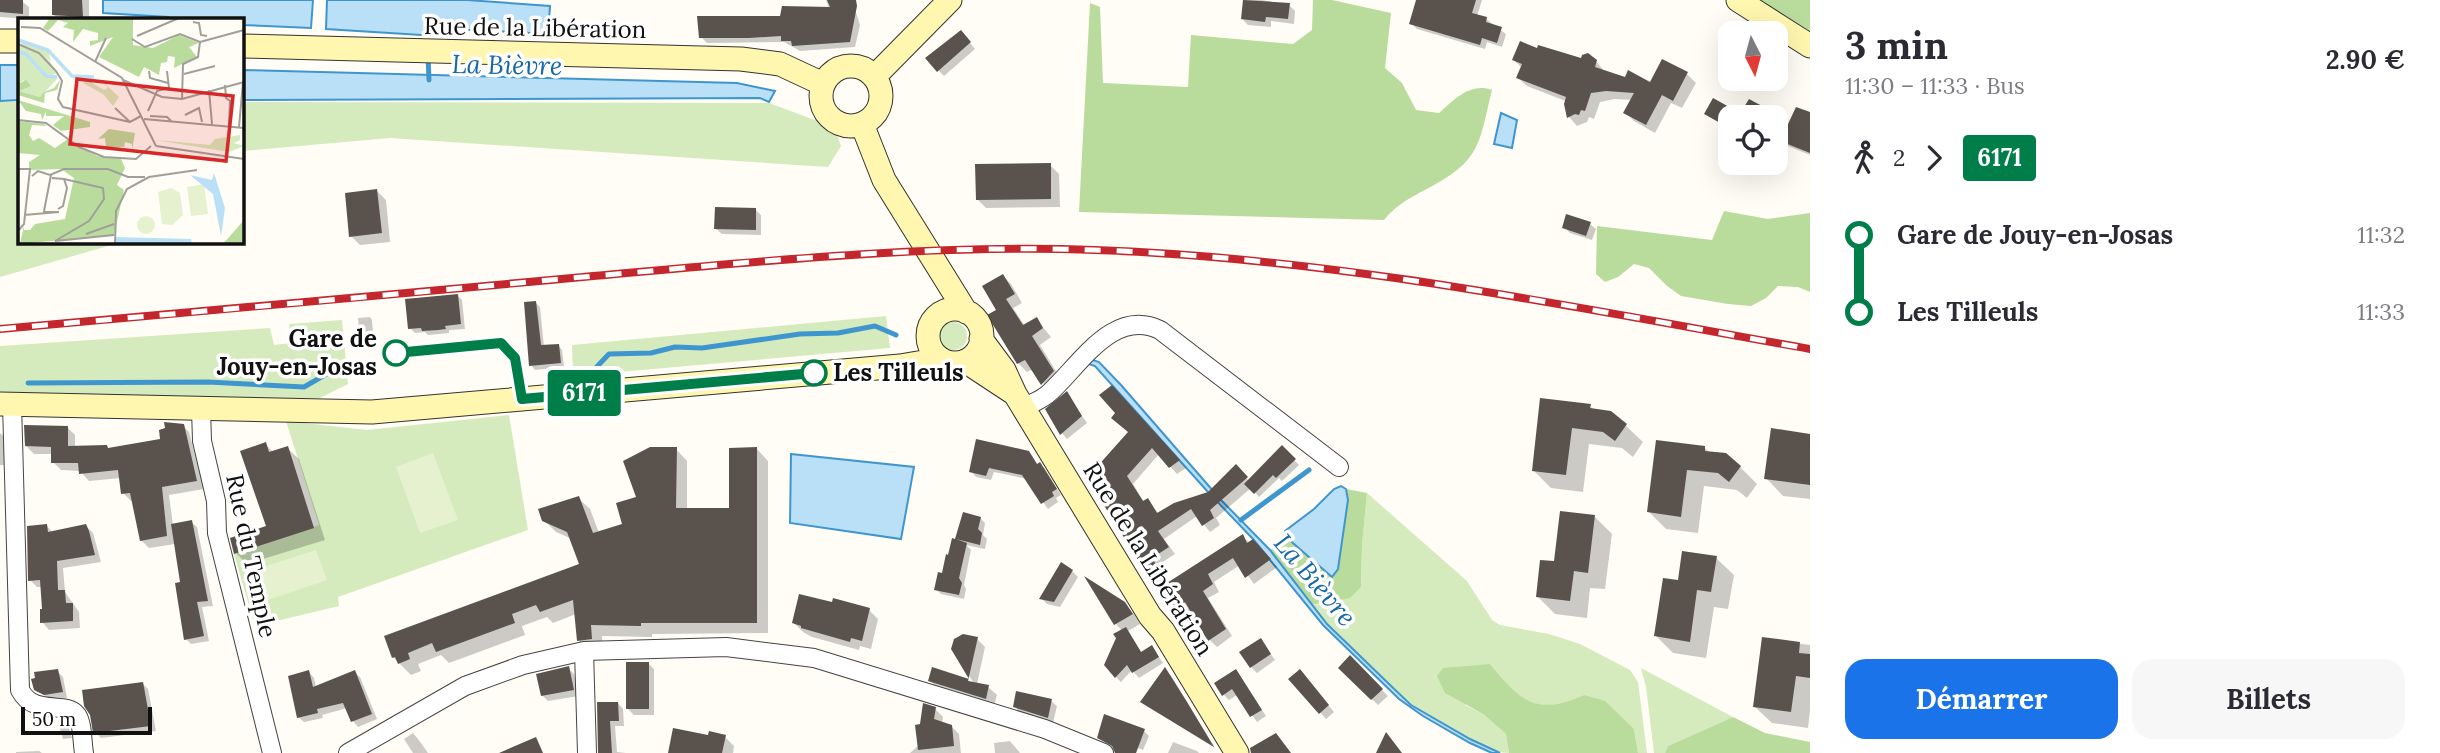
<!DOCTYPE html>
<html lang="fr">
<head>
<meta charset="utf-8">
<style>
  body { margin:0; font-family:Lora,serif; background:#f7f7f7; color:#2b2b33; height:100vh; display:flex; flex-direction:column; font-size:26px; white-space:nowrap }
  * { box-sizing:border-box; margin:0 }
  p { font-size:23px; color:#7c7c81 }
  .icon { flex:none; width:38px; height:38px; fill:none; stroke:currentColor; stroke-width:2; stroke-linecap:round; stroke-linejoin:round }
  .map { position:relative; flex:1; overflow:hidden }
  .drawer { display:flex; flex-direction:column; background:#fff; width:630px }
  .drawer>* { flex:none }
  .badge { padding:0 14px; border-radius:5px; font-size:24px; line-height:46px }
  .needle { width:46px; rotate:174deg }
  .tools { position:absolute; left:1718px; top:21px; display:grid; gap:14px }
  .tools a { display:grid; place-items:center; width:70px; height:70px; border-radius:14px; background:#fff; box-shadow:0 7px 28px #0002; font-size:35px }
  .scale { position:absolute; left:21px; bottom:18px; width:131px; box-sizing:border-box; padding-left:7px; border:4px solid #111; border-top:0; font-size:19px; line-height:24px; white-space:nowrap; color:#111; -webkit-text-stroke:5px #fff; paint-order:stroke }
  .map>.badge { position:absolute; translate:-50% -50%; box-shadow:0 0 0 4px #fff }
  .legs { display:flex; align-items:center; gap:10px; height:77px; padding:0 35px; font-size:23px }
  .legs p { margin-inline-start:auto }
  .summary { display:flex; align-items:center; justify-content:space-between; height:119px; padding:0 35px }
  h1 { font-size:38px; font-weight:700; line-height:52px }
  .cta { display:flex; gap:14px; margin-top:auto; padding:14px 35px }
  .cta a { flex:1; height:80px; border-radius:21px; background:#1a73e8; color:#fff; font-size:28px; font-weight:700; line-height:80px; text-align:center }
  .cta a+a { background:#f7f7f7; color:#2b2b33 }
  ul { padding:0 35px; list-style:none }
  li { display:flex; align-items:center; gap:24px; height:77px; font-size:26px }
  li i { display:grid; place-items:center; width:10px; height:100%; margin:0 9px; background:currentColor }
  li i::after { content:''; width:18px; height:18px; margin:-9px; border:5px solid; border-radius:50%; background:#fff }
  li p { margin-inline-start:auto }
  li:first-child i { background:linear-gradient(#0000 50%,currentColor 0) }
  li:last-child i { background:linear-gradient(currentColor 50%,#0000 0) }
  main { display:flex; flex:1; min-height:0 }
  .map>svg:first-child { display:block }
  .green { fill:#d5ebbd }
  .forest { fill:#b9dc9c }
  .pitch { fill:#e6f2cf }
  .water { fill:#b9e0f7; stroke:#3f96cf; stroke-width:2 }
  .shadow { fill:#0003 }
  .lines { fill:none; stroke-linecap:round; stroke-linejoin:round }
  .stream { stroke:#3f96cf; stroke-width:5 }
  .building { fill:#5a524d }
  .street-casing { stroke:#444; stroke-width:20 }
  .secondary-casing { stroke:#333; stroke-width:25 }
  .street { stroke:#fff; stroke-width:18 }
  .secondary { stroke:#fff6b0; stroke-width:23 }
  .rail-casing { stroke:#c4262e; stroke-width:8 }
  .rail { stroke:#fff; stroke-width:5; stroke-dasharray:16; stroke-linecap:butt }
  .line-1-casing { stroke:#fff; stroke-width:16 }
  .line-1 { stroke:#007e49; stroke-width:10 }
  .stop-1-dot { fill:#fff; stroke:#007e49; stroke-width:3.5 }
  .labels { text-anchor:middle; stroke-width:7; stroke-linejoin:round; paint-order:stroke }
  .street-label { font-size:24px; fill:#111; stroke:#fff }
  .stop-label { font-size:24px; font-weight:bold; fill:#111; stroke:#fff; text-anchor:end }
  .water-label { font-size:26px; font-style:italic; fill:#1768a6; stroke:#fff }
  .inset-river { fill:none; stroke:#b9e0f7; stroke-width:3.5 }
  .inset-road { fill:none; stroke:#a09f9a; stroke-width:2 }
  .view { fill:#d62828; fill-opacity:0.15; stroke:#d62828; stroke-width:3.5 }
  .inset-edge { fill:none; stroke:#111; stroke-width:3.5 }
</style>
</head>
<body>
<main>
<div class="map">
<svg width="1810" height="753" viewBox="0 0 1810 753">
  <rect width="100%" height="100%" fill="#fffdf5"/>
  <!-- green -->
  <path class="green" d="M0 102H19V242H122L0 277Z
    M242 102 769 103 834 127 841 146 828 167 390 138 242 151Z
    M886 316 890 348 573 376 572 345Z
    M342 320 348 384 320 398 196 400 0 394V346L270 328 274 345 291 343 289 324Z
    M939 336a14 14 0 1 1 28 0a14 14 0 1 1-28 0Z
    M509 415 528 530 338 597 339 606 255 626 234 554 319 525 286 421 367 430Z
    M1367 493 1467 581 1492 620 1500 625 1549 634 1580 644 1630 670 1638 682 1647 753H1638L1634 729 1584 695C1536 716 1521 703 1490 664L1465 705 1483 714 1506 734 1509 753C1492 753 1474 741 1460 733 1444 724 1424 715 1410 703 1374 674 1340 639 1311 605L1338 602 1361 587 1362 545Z
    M1641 668 1733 717 1668 746 1665 753H1654L1646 687Z"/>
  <!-- forest -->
  <path class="forest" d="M1313 0H1332L1391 13 1385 68 1402 83 1416 110 1439 113C1454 100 1470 82 1492 90 1487 108 1484 131 1476 147 1457 185 1408 189 1384 220L1079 212 1090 3 1100 7 1103 83 1188 87 1191 35 1293 44 1312 30Z
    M1751 0H1810V35Z
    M1724 211 1768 219 1810 213V292L1798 287 1778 286 1766 298 1751 306 1728 304 1681 296 1667 286 1649 268 1634 264 1618 277 1605 282 1596 274 1597 226 1712 240Z
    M1346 489 1367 493 1362 545 1361 587 1350 598 1311 605 1270 550 1286 537 1333 577 1348 500Z
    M1490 664C1521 702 1536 716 1584 695L1605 701 1634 729 1638 753H1509L1506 734 1483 714 1445 693 1437 676 1443 668Z
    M1733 717 1765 733 1810 742V753H1665L1668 746Z"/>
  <!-- pitch -->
  <path class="pitch" d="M433 453 458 520 420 533 396 467Z
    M316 550 327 580 268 600 257 569Z"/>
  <!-- water -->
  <path class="water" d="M103 0H313L311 28 242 25V19H168V17L103 13Z
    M327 0H467L550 6 548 34 454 29 453 37 326 29Z
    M0 65H19V100L0 101Z
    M242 70 737 83 775 91 769 102 760 98 242 100Z
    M1501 113 1517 120 1512 148 1494 144Z
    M1087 358 1099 362 1121 385 1221 500 1270 550 1327 624 1389 684 1411 705 1470 739 1500 753H1492L1470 743 1423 716 1399 699 1323 625 1253 539 1208 492 1095 366 1083 362Z
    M791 454 914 467 901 539 790 523Z
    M1341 486 1346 489 1348 500 1338 569 1332 577 1286 537 1285 531 1314 509 1334 489Z"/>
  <!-- shadow -->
  <path class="shadow" d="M0 0 23 2 29 7V19L0 17Z
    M54 0H89V19H59L54 15Z
    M826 0H852L860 25 855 47 800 51 784 42 707 43 701 37 829 8Z
    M1244 0H1262L1289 5 1295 11 1294 24 1271 21V27L1248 25 1242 19Z
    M1457 0H1482L1477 16 1486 19 1506 34 1502 47 1487 42 1485 49 1417 29 1411 23Z
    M966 38 975 49 944 76 927 59Z
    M1538 50 1596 61 1605 72 1650 84 1663 61 1687 74 1696 83 1682 108 1671 103 1655 133 1634 121 1625 112 1632 100 1615 99 1600 102 1594 119 1589 117 1587 122 1577 126 1569 117 1568 102 1527 86 1518 78 1522 68 1514 60Z
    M1714 100 1741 116 1750 101 1767 113 1765 117H1731V130L1706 113Z
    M1810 114V155L1788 146 1782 140Z
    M1050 165 1059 174 1060 207 986 208 977 199Z
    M377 191 386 200 390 242 360 245 351 236Z
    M755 209 761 215V235L722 234 716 229Z
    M1590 224 1596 229 1592 240 1570 233 1564 227Z
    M1003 276 1011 284 1022 303 1013 308 1025 326 1036 319 1051 337 1040 345 1062 381 1050 392 1033 369 1027 372 1018 363 999 310Z
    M457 295 462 300 465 329 449 330V333L428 335 425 332 415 333 410 328Z
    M536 303 540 307 544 347 558 345 562 350 564 367 535 370 531 365Z
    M370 317 372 320 373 332 362 333 359 331 358 318Z
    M1067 394 1087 423 1067 439 1062 433Z
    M1119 394 1186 468 1177 474 1159 454 1133 484 1144 502 1148 500 1159 514 1208 494 1236 467 1249 481 1282 448 1299 465 1282 481 1279 478 1259 497 1251 488 1216 518 1220 525 1210 532 1197 516 1164 539 1175 554 1158 565 1169 584 1242 536 1250 543 1260 548 1277 567 1254 584 1240 565 1214 582 1219 592 1208 598 1232 636 1217 647 1210 640 1191 610 1179 618 1172 611 1089 478 1130 433 1117 413Z
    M1590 406 1595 411 1625 425 1643 442 1633 457 1622 448 1589 444 1583 492 1551 488 1534 471Z
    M166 423 181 424 189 432 204 489 169 495 173 525 191 522 197 527 213 606 202 607 209 641 191 644 186 639 182 583 175 544 149 548 141 540 133 501H131L123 493 121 478 89 481 80 471 61 470 53 462V454H34L26 446 67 427 75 435V448L110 450 162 441 167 429Z
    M0 433 8 440 5 465H0Z
    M1810 435V499L1783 496 1766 478Z
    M265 444 273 452 287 448 299 459 325 540 247 564 236 553 269 527Z
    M1705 448 1710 453 1740 467 1757 484 1747 498 1737 490 1704 486 1698 533 1666 529 1649 512Z
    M676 449 687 461V510H730L757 449 768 461V633L652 634V637L602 636 603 650 590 652 578 640 576 614 553 623 547 617 522 626 525 635 449 663 441 655 418 664 421 671 411 675 393 657 582 565 572 539 556 532 544 520 578 498 590 509 599 533 624 525 638 499Z
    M1028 453 1038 466 1040 464 1045 469 1061 495 1056 498 1058 502 1048 509 1027 479 994 472 991 480 976 477 971 471Z
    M964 514 980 518 985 523 983 535 987 539 985 549 966 545 971 550 964 585 966 589 964 599 941 594 936 589 956 541Z
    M1595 517 1612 534 1605 589 1590 588 1587 618 1555 614 1538 597 1556 563Z
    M47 526 53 533 86 526 93 533 101 562 63 568 65 592 79 612 80 628 49 630 42 622 44 610 43 587H37L30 580Z
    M1716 558 1734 575 1728 609 1714 607 1706 658 1673 653 1656 636 1679 582Z
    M1072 571 1078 577 1060 607 1047 604 1042 599Z
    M1089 582 1124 604 1134 614 1140 624 1128 631 1142 653 1152 647 1163 663 1139 678 1132 670 1121 682 1116 677 1122 631 1116 624Z
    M869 610 878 619 871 649 860 646 859 650 812 637 803 632 794 623Z
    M977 639 985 647 977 684 988 687 997 695 994 706 938 689 930 681 933 669 973 682 953 649Z
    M1763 639 1810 645V711L1808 728 1772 723 1754 706Z
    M1260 640 1275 660 1257 673 1251 667Z
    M1350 658 1388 696 1378 705 1340 668Z
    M648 663 654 669V715H634L628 709Z
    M568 668 574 674 579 696 548 701 542 695Z
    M57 671 63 677 67 698 51 700 36 689Z
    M1236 671 1266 716 1257 722 1237 695 1229 700 1224 695Z
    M1300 671 1334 712 1326 719 1291 679Z
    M309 672 314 678 316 687 354 672 360 677 377 719 358 727 353 721 347 708 322 715 323 718 304 722 298 717Z
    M1170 674 1215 748 1142 702Z
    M142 683 148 689 156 731 101 738 95 732Z
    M1051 701 1057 706 1053 723 1020 712 1015 707Z
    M599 703H618L623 709 624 726H615L617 752 626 753H600Z
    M935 709 943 717 942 723 951 726 959 734 961 753H910L919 745 922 726Z
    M68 725 72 738 63 739 59 726Z
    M1144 731 1149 736 1143 750 1106 736Z
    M413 733 418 739 428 753H413L404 739Z
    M709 737H725L734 746 733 753H669Z
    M1010 741 1020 753H995L994 743Z
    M1173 742 1197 751 1199 753H1168Z
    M39 751 42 753H16V752Z"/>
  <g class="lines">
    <!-- stream -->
    <path class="stream" d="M428 56 429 80
      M589 375 609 354 651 353 675 347 702 348 800 334 838 333 875 326 896 335
      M28 383 208 382 304 387 337 368
      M1241 520 1309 470"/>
  </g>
  <!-- building -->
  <path class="building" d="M0 0H23V14L0 12Z
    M52 0H82L83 17 52 15Z
    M827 0H856L857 6 850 42 792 46 791 41H781V36L749 38H699L697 16H780L782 6 830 7Z
    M1243 0 1290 3 1288 19 1266 17 1265 22 1241 19Z
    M1416 0H1476L1472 13 1487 17 1486 22 1502 27 1497 43 1482 38 1480 45 1409 24Z
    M961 30 971 42 937 72 925 58Z
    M1520 41 1537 48 1538 45 1581 58 1582 55 1588 53 1597 60 1595 67 1625 77 1628 70 1650 82 1662 59 1688 72 1673 101 1662 95 1646 125 1623 113 1634 93 1606 91 1591 93 1585 111 1581 110 1579 115 1575 114 1567 118 1564 104 1566 97 1516 78 1522 64 1512 60Z
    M1713 98 1731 108V129L1704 114Z
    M1749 99 1762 106 1756 117H1738Z
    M1796 107 1810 112V153L1780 141Z
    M1051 163V199L976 200 975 164Z
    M377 189 382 233 349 237 345 193Z
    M715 207 756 208V230L714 229Z
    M1566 214 1591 222 1586 236 1562 228Z
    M1003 274 1015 294 1006 299 1023 325 1037 317 1043 328 1032 336 1054 371 1041 385 1025 360 1017 364 987 315 996 310 982 286Z
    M458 294 461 324 445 326 446 329 438 330 422 331 421 328 408 329 405 299Z
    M536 301 541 345 559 344 561 363 529 366 524 302Z
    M1112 385 1180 460 1169 468 1152 448 1127 476 1143 501 1148 498 1157 513 1174 503 1208 492 1236 464 1248 477 1210 510 1214 518 1202 526 1191 509 1158 531 1169 547 1152 558 1167 583 1243 534 1247 543 1253 539 1271 559 1245 578 1233 558 1208 574 1213 584 1203 591 1226 629 1208 641 1185 602 1171 613 1087 478 1128 432 1111 418 1115 413 1099 395Z
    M1067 391 1082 416 1060 435 1045 409Z
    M1540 398 1591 404 1590 408 1611 411 1627 424 1615 441 1603 432 1572 428 1566 475 1532 471Z
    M164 422 184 424 197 481 162 487 167 536 140 541 130 493 121 494 118 470 79 474 78 463H51V447L25 446 24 425 68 426V446L107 445 108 448 160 439 159 430 165 428Z
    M1771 428 1810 434V485L1764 479Z
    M976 439 1029 451 1037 464 1040 462 1057 489 1052 492 1054 496 1041 504 1022 475 989 468 986 476 969 472Z
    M1656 440 1705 446V451L1726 453 1741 466 1729 482 1718 473 1687 470 1681 517 1647 512Z
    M266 442 269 452 288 446 314 528 234 554 230 538 266 526 240 451Z
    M1282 445 1296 459 1276 478 1273 475 1254 494 1244 484Z
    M650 447H677L676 508H729V448L757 447V623H641V626L591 625 592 639 577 641 573 600 540 612 536 605 512 614 515 623 436 652 432 643 408 653 410 659 398 664 395 657 392 658 384 636 579 564 567 532 542 521 538 509 579 496 593 533 622 524 616 503 636 497 623 461Z
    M1560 511 1595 515 1588 573 1574 571 1570 601 1536 597 1540 560 1554 561Z
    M963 512 981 517 978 529 982 533 980 545 956 539 967 543 959 578 962 583 959 595 934 590 938 572 942 573 946 554 948 555 952 538 955 539Z
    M192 520 208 601 197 602 204 636 184 640 175 583 180 582 171 524Z
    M47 524 48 532 86 524 89 531 95 555 57 561 58 590H65L66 603H73V621L40 623V609H42L40 580 28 581 27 526Z
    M1682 551 1717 556 1711 592 1697 590 1690 642 1654 636 1663 578 1678 580Z
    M1061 562 1073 570 1054 602 1039 599Z
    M1084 576 1125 602 1133 614 1114 625Z
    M799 594 832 602 833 598 870 608 862 641 851 638 850 642 801 628V626L792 623Z
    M1126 627 1141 652 1152 645 1159 657 1132 673 1127 665 1115 678 1104 665 1116 638 1113 634Z
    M963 634 978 637 968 681 989 685 986 699 928 681 932 667 969 679 951 649 954 639Z
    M1762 637 1800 642 1799 653 1810 654V678L1796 676 1791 712 1753 707Z
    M1261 638 1271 654 1250 668 1239 652Z
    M1350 655 1383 689 1371 700 1338 668Z
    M626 662H649V709H626Z
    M569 666 574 690 541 696 536 674Z
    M1165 667 1187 702 1214 747 1140 702Z
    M58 669 63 692 44 695 34 690 31 679 35 678 34 672Z
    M1236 669 1262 710 1250 717 1232 689 1222 696 1214 683Z
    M1300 669 1329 705 1319 714 1288 679Z
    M309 670 313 687 355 670 372 714 351 722 343 703 317 709 318 713 297 718 288 676Z
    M143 682 151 726 93 733 90 715 84 706 82 690Z
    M1016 691 1052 699 1048 718 1013 707Z
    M597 702H618L619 721H610L612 753H598Z
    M923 703 936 707 934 719 952 725 954 746 918 750 915 725 920 724Z
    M1104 714 1145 729 1136 753H1115L1112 746 1097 738Z
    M673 728 708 735 709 731 726 735 722 753H668Z
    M1386 732 1402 753H1376Z
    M1276 733 1291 753H1251L1250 748Z
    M536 737 543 753H499Z"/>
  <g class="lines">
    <!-- street casing -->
    <g class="street-casing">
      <path id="street" d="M12 404 20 690C34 717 65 700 77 715 83 724 82 742 84 753
        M1024 408C1032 403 1041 400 1048 394 1079 367 1112 307 1160 330L1339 467
        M201 409 202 441 216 501 217 533 272 753
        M584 651 587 753
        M348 753 465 686 523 665 584 651 726 647 814 658 1045 729 1104 753"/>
    </g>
    <!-- secondary casing -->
    <g class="secondary-casing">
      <path id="secondary" d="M1738 0 1810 46
        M0 41H19
        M242 46 741 59 780 64 823 84
        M821 96a30 30 0 1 1 60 0a30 30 0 1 1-60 0Z
        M874 77 950 0
        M862 124 884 180 966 312
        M928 336a27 27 0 1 1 54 0a27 27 0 1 1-54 0Z
        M981 339 1004 370 1015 394 1150 616 1163 631 1237 753
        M965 361 1012 392
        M0 404 372 412 900 366 941 359"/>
    </g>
    <!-- street -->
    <use href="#street" class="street"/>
    <!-- secondary -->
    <use href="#secondary" class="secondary"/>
    <!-- rail casing -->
    <g class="rail-casing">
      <path id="rail" d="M0 329C195 312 389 295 583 277 753 262 924 244 1095 250 1336 258 1573 307 1810 349"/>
    </g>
    <!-- rail -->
    <use href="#rail" class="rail"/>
  </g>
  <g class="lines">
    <!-- line-1 casing -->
    <g class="line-1-casing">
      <path id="line-1" d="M396 353 501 343 515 358 522 399 814 373"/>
    </g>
    <!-- line-1 -->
    <use href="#line-1" class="line-1"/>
  </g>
  <!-- markers -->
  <g class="stop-1-dot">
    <circle cx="396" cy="353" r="12"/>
    <circle cx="814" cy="373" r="12"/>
  </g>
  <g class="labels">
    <!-- street labels -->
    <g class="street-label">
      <text transform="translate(535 28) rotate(1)" y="8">Rue de la Libération</text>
      <text transform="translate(251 556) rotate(78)" y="8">Rue du Temple</text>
      <text transform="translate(1148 559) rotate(58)" y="8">Rue de la Libération</text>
    </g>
    <!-- stop labels -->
    <g class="stop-label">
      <text x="377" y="347">Gare de<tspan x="377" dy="28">Jouy-en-Josas</tspan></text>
      <text x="833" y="381" text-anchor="start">Les Tilleuls</text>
    </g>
    <!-- water labels -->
    <g class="water-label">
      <text transform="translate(507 65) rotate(1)" y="9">La Bièvre</text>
      <text transform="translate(1315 580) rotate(50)" y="9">La Bièvre</text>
    </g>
  </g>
  <!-- overview -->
  <g transform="translate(18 18)">
    <rect width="226" height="226" fill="#fffdf5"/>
    <path d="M4 23 30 33 33 44 28 38 39 55 31 58 13 45 29 59 40 60 22 79 1 73 9 69 6 62 0 66V27L18 32 3 27ZM74 60V65L86 72 90 70 85 64 101 79 95 88 85 76 65 65ZM222 117V122L216 125 226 128 211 134 137 122 192 127 197 121Z" fill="#d5ebbd"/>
    <path d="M32 0H115V27L135 30 161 17 181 25 171 29 179 39 156 50 157 39 150 38 149 44 143 45 141 57 126 49 121 59 81 39 95 19 72 28V23L80 22V15L65 11 55 24 56 12 45 9 50 5 40 2 30 13 25 10ZM8 62 13 68 1 73 22 79 26 74 36 70 42 62 39 72 27 75 26 85 0 77V66ZM0 82 72 104V109L43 113 35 107 46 98H28V93L24 102 23 96 8 93ZM0 103 26 106 46 119 29 108 14 107 11 117 15 123 21 120 37 130 50 121 79 138 103 141 107 150 99 167 106 172 96 217 2 226 6 208V212H12L17 206 47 201 56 160 43 151 11 152V144L22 137 0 135ZM91 111 117 115 114 132V126L107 124 106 129H88L87 120 80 121ZM226 202V226H205Z" fill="#b9dc9c"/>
    <path d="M186 166 190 196 173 198 169 169ZM153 170 162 175 165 197 154 207 144 206 140 174ZM119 207a9 9 0 1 1 18 0a9 9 0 1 1-18 0Z" fill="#e6f2cf"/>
    <path d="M196 155 207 190 203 218 195 176 172 157 194 162ZM97 219 173 221 174 226H98Z" fill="#b9e0f7"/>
    <path class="inset-river" d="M0 22 30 32 54 58 76 59M0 34 8 36 28 58 39 59"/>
    <path class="inset-road" d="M175 4 181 5 183 17 189 18M3 9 22 10 104 60 138 128M119 18 161 0M114 21 127 29 162 16 182 24M182 24 226 12M0 26 21 35 38 53 44 63 40 81 45 89 112 104M77 44 88 20M131 53 132 60 150 65M166 56 197 48M105 62 144 79 164 81 226 64M207 67 208 80 212 83 211 108M191 72 194 106M164 81 165 46 180 39 182 24M97 90 112 104 123 98M130 93 139 73 151 70 149 53M167 97 181 90 184 104M132 98 149 99 153 103M126 101 226 110M0 102 28 105 61 129 86 139 118 141 133 128M221 109 225 64M138 128 226 141M0 151H12L6 206 0 213M14 158 20 153 32 157 46 151H90L110 159H127M34 160 46 161 49 170 45 188 40 191M46 161 85 170 86 181 71 203 37 223 96 217M26 193 33 157M6 197 41 194H25M68 216 96 206M97 226 98 193 109 171 131 159 179 152"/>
    <path class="view" d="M59 61 215 78 208 143 52 126Z"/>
    <rect width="226" height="226" class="inset-edge"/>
  </g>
</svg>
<div class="tools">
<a><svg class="needle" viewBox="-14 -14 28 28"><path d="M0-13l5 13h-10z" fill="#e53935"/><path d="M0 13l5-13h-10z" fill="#7c7c81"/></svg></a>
<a><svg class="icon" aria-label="locate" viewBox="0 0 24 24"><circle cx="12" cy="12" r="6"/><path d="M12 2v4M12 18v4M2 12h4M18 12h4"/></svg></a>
</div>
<div class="scale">50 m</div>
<b class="badge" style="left:584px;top:393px;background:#007e49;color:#fff">6171</b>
</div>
<section class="drawer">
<div class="summary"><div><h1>3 min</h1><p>11:30 – 11:33 · Bus</p></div><b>2.90 €</b></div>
<div class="legs"><svg class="icon" aria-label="walk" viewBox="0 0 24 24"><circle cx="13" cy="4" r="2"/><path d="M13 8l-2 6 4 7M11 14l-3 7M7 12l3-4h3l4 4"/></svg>2<svg class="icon" aria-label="forward" viewBox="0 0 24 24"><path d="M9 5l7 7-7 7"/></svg><b class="badge" style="background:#007e49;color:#fff">6171</b></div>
<ul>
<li><i style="color:#007e49"></i><b>Gare de Jouy-en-Josas</b><p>11:32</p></li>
<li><i style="color:#007e49"></i><b>Les Tilleuls</b><p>11:33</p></li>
</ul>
<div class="cta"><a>Démarrer</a><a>Billets</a></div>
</section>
</main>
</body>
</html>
